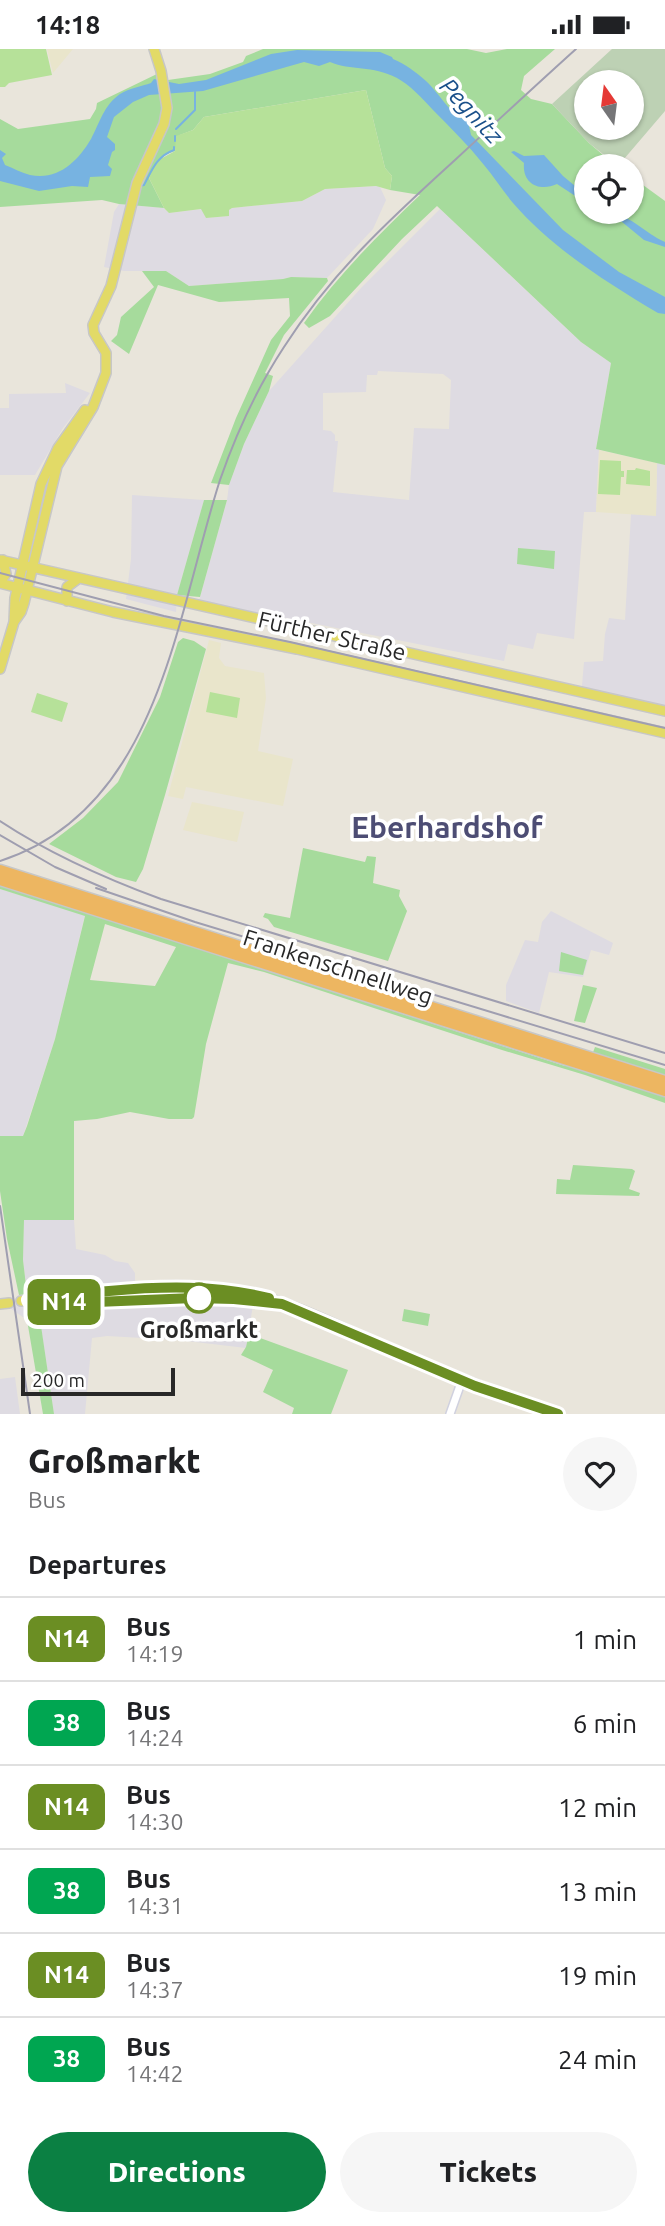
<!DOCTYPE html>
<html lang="en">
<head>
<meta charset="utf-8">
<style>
  body { margin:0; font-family:Ubuntu,sans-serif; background:#f6f6f6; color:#202124; height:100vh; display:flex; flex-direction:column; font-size:26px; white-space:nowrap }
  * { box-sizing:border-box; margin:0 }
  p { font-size:23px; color:#757577 }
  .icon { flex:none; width:38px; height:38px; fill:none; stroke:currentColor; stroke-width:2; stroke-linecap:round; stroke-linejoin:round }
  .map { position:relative; height:1365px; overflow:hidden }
  .panel { display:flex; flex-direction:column; background:#fff; flex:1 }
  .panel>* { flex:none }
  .badge { padding:0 14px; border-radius:10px; font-size:24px; line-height:46px }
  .needle { width:46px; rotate:346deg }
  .buttons { position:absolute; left:574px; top:21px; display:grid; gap:14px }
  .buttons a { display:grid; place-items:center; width:70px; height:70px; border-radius:50%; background:#fff; box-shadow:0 2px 5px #0004; font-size:35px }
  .scale { position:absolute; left:21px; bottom:18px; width:154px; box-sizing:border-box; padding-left:7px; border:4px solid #282828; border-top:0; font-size:19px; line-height:24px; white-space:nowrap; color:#282828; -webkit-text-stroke:5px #fff; paint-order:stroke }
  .map>.badge { position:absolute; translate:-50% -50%; box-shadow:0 0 0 4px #fff }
  h2 { padding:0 28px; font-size:26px; line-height:63px }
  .round { display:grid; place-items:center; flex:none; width:74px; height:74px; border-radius:37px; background:#f6f6f6 }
  .summary { display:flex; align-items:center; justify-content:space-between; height:119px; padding:0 28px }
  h1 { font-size:33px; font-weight:800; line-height:52px }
  .cta { display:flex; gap:14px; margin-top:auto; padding:14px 28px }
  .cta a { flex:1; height:80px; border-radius:42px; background:#0b8043; color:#fff; font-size:28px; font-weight:800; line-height:80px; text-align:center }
  .cta a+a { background:#f6f6f6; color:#202124 }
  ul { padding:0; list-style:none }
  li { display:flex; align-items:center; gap:21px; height:84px; padding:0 28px; border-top:2px solid #e0e0e0 }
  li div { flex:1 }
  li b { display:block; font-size:26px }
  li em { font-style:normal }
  li .badge { min-width:77px; font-weight:700; text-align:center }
  .status { display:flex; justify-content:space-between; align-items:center; height:49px; padding:0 35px; background:#fff; direction:ltr }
  .status svg { height:19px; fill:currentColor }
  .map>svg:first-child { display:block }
  .industrial { fill:#dedbe2; fill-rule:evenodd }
  .education { fill:#e9e5cb }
  .green { fill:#a6db9c; fill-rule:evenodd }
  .cemetery { fill:#bdd1b4; fill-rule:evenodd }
  .pitch { fill:#b6e199 }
  .water { fill:#77b3e1 }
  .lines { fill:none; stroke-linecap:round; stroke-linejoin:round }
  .stream { stroke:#77b3e1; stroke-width:2 }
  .minor-casing { stroke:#d0d1df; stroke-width:10 }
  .major-casing { stroke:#c7c7c7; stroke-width:12 }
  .highway-casing { stroke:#c7c7c7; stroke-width:13 }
  .minor { stroke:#fff; stroke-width:7 }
  .major { stroke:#e2da67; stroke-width:9 }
  .highway { stroke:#edb661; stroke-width:10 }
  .rail { stroke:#9f9eb0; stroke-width:2 }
  .line-casing { stroke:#fff; stroke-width:16 }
  .line { stroke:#6b8e23; stroke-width:10 }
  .stop-dot { fill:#fff; stroke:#6b8e23; stroke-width:3.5 }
  .labels { text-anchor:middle; stroke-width:7; stroke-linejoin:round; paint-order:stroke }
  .street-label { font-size:23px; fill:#282828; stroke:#fff }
  .stop-label { font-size:23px; font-weight:bold; fill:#282828; stroke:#fff }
  .water-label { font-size:24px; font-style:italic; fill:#1a508a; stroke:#fff }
  .district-label { font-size:30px; font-weight:bold; fill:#4d4d74; stroke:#fff }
</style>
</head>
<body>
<div class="status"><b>14:18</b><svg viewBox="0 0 49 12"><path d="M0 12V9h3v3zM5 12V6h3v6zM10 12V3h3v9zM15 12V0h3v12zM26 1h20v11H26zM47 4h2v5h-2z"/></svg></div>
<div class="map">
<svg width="665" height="1365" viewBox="0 0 665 1365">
  <rect width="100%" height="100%" fill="#e9e5db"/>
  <!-- industrial -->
  <path class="industrial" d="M377 137 380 138 386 151 373 180 327 229 291 228 283 230 189 237 166 222H124L104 218 114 163 119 155 164 159 169 164 202 160 206 169 229 167V161L232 159 302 152 325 140Z
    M440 160 581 293 611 314 596 399 599 401 596 463H584L574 590 537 584 533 600 508 595 504 612 199 552 227 451 229 436 244 395 269 342 361 239ZM378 322 443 325 451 331 449 380 414 379 409 451 333 443 338 392H335V386L331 382 323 381V344L366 343 367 326H377Z
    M65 334 90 344 63 379 35 426H0V359H9V345L66 344Z
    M657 414 665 416V668L581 648 584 613 603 612 605 585 609 569 625 571 631 465 656 466Z
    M132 446 204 451 177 546 176 563 126 550 131 510Z
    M0 840 85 866 55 990 23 1087H0Z
    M551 862 613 894 609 906 591 901 583 928 549 923 539 964 506 952V936L525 891 538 893 542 873Z
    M24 1171H74L76 1200 105 1206 115 1212 128 1214 135 1224V1248L253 1256 246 1299 178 1291 107 1287 92 1289 85 1365H54L40 1271H27L7 1257 19 1246 27 1244 23 1211Z
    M15 1328 20 1365H0V1330Z"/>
  <!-- education -->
  <path class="education" d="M47 0H73L53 24Z
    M599 401 657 414 656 467 596 463Z
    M209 591 221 594 219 609 225 617 264 624 266 649 258 702 293 710 283 757 186 738 183 750 168 747Z
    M192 753 244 763 237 793 183 781Z"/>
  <!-- green -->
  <path class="green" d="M263 0H467L486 4 507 0H555L524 27 521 41 531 50 552 55 589 94 616 117H586V163H632V128L665 152V416L596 400 611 314 581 293 437 157 402 190 330 267 309 279 304 274C338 226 378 186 420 146L390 141 392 127 385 119 366 41 204 68 193 81 180 86 175 102 164 106 149 129 164 159 119 155 102 151 0 158V70L18 80 90 70 96 60 97 54 159 24 168 31 210 25 243 13 246 7Z
    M142 222H166L189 237 283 230 291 228 327 229 328 232 284 286 265 324 273 327 269 342 244 395 229 436 211 434 236 369 271 291 290 267 289 249 219 253 158 236 129 305 111 292 117 286 121 268 154 238Z
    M204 451H227L200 548 177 546Z
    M518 499 555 502 554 520 517 515Z
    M183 589 194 592 206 600 165 746 143 820 136 833 116 828 49 795 83 769 118 733 160 648 178 593Z
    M303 799 365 813 367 807 376 808 373 834 400 841 399 847 407 862 388 912 274 878 268 870 263 868 265 864 290 869Z
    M0 836 565 1017H575L665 1047V1054L585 1026 502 1001 264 923 228 914 206 995 194 1068 192 1070H169L130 1063 97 1070 74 1072V1171H24L23 1211 27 1245 19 1246 7 1190 0 1142V1087H23L27 1077 55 990 85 867 0 840ZM105 875 176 898 155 937 90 931Z
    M561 903 587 911 583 926 559 922Z
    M583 936 597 939 585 974 574 972Z
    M595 998 665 1020V1027L592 1006Z
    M573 1116 632 1120 635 1122 629 1140 640 1144 639 1147 556 1145 557 1130 570 1131Z
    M404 1260 430 1265 428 1277 402 1272Z
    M40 1270 54 1365H43L27 1271Z
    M249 1285 348 1321 331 1365H292L294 1359 263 1343 273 1321 241 1306 246 1298Z"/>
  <!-- cemetery -->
  <path class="cemetery" d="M612 0H665V62L618 117 589 94 552 55ZM586 33H632V79H586Z"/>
  <!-- pitch -->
  <path class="pitch" d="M0 0H46L52 26 9 34 5 38H0Z
    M366 41 385 119 392 127 390 141 376 137 325 140 302 152 232 159 229 161V167L206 169 201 160 169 164 164 159 149 129 157 112 175 102 176 87 193 81 204 68Z
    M600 411 621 412V422H624V428H621L620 446 598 445Z
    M636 419 650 422V437L626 435 627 421H635Z
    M210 643 240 649 237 669 206 663Z
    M37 644 68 654 62 673 31 663Z"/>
  <!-- water -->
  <path class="water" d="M297 1 380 3 392 8 393 10C405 15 416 23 426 32 440 45 450 66 468 72L471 86 563 181 619 223 665 248V265L658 264C606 233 553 200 513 154 503 142 494 128 484 116 468 96 450 78 433 61 422 49 410 36 397 29 372 16 351 22 330 13L319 17 304 13 203 42 149 46 133 53 114 68 107 88 115 95V101L112 103 108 116 112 120 110 127 90 128 88 138 72 137 39 142 0 132V101L6 105 2 109 5 116C13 119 22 124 30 126 58 132 78 112 91 90 100 73 104 56 120 45 128 40 142 37 151 34L154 30 179 35 206 31 271 5Z
    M514 102 524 107 544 106 563 127 586 146V154L557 135C540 143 522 135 524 114L511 103Z
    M606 163C627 163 646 185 665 193V198L644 191 616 168Z"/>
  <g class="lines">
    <!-- stream -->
    <path class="stream" d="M176 80 195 61V43
      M175 92V87
      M140 137 144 136C152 121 157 107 174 101V98"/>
    <!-- minor casing -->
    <g class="minor-casing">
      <path id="minor" d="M450 1365 462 1331"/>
    </g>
    <!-- major casing -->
    <g class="major-casing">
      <path id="major" d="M0 511 665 662
        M0 533 6 525 3 511
        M0 534 113 563 297 600 665 684
        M67 552V538L79 529
        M14 573 21 563 24 554 57 417 93 358 106 324V304L94 284 93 276 111 237 137 134 164 75 167 59 161 22 154 0
        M0 620 14 573 15 549 41 435 58 399 85 361
        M21 1252C92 1243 166 1229 237 1242 285 1250 331 1274 376 1294 436 1320 496 1345 558 1365
        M46 1252 79 1254 194 1249 234 1250 277 1255
        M0 1255 9 1254"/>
    </g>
    <!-- highway casing -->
    <g class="highway-casing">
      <path id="highway" d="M0 821 665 1032
        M0 831 665 1042"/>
    </g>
    <!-- minor -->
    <use href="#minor" class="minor"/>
    <!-- major -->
    <use href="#major" class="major"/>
    <!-- highway -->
    <use href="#highway" class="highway"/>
    <!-- rail -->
    <path class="rail" d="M0 524 164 567 290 593 665 679
      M0 772C50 805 104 829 161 850L665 1004
      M0 786 55 818 106 840
      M0 812C159 761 176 567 220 431 236 385 257 339 284 298 332 223 390 170 455 111 495 74 535 37 576 0
      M96 839 195 873 665 1016
      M0 1157 30 1365"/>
  </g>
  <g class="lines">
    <!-- line casing -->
    <g class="line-casing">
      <path id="line" d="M269 1249C215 1236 164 1237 109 1242 82 1244 55 1246 29 1251L72 1254 194 1249 234 1250 282 1255 475 1337 558 1365"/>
    </g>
    <!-- line -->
    <use href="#line" class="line"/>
  </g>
  <!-- markers -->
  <circle class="stop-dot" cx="199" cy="1249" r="14"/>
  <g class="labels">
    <!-- street labels -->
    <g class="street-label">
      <text transform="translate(332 587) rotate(13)" y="8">Fürther Straße</text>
      <text transform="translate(338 918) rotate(18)" y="8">Frankenschnellweg</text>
    </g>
    <!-- stop labels -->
    <g class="stop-label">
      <text x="199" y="1289">Großmarkt</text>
    </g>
    <!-- water labels -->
    <g class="water-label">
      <text transform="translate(471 62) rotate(47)" y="8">Pegnitz</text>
    </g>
    <!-- district labels -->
    <g class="district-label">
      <text x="447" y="789">Eberhardshof</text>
    </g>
  </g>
</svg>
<div class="buttons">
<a><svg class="needle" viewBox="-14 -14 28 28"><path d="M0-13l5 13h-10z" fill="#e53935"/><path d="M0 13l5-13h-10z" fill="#757577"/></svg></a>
<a><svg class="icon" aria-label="locate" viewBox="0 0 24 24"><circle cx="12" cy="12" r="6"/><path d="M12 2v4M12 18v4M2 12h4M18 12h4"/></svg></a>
</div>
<div class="scale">200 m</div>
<b class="badge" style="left:64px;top:1253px;background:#6b8e23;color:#fff">N14</b>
</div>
<section class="panel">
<div class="summary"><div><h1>Großmarkt</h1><p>Bus</p></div><a class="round"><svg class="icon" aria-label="heart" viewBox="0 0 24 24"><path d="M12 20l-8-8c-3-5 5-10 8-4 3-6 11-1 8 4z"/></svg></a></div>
<h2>Departures</h2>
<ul>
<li><span class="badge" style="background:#6b8e23;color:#fff">N14</span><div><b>Bus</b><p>14:19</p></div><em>1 min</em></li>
<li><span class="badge" style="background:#00a651;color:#fff">38</span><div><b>Bus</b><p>14:24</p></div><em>6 min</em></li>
<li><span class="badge" style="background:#6b8e23;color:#fff">N14</span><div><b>Bus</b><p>14:30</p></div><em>12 min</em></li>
<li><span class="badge" style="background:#00a651;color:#fff">38</span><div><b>Bus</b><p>14:31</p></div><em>13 min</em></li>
<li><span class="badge" style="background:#6b8e23;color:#fff">N14</span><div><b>Bus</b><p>14:37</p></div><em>19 min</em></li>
<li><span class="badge" style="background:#00a651;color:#fff">38</span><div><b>Bus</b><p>14:42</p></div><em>24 min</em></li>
</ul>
<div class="cta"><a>Directions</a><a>Tickets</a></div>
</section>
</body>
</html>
